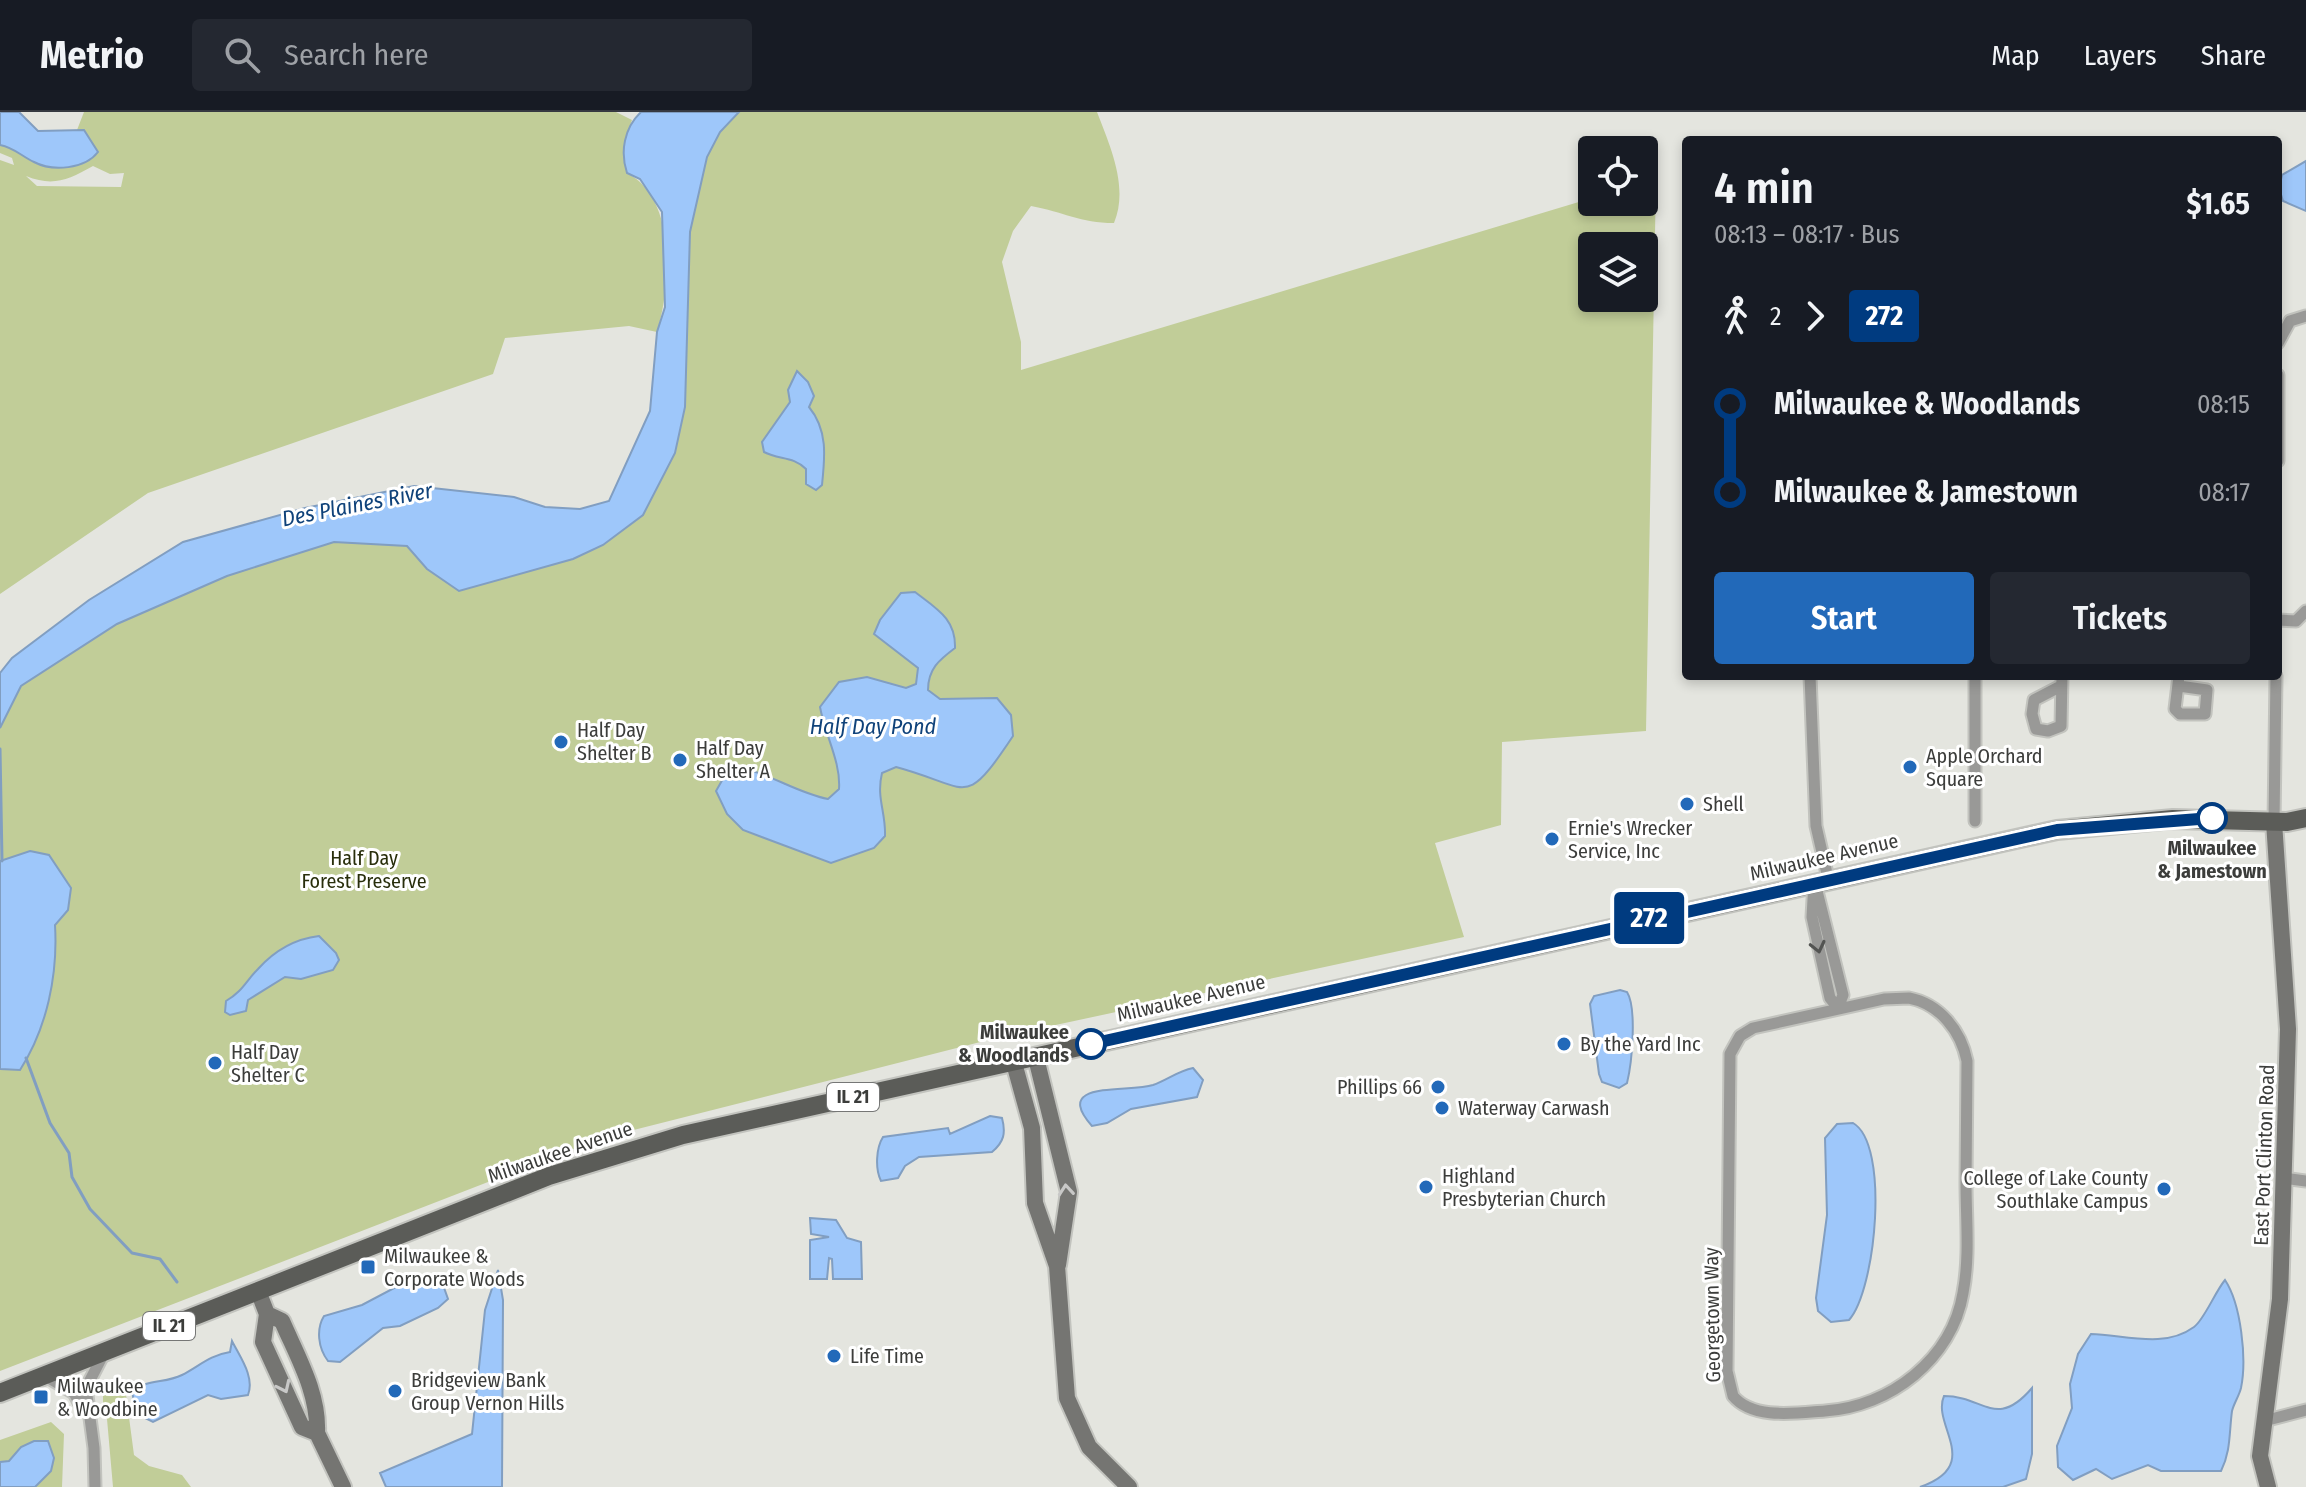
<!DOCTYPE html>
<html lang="en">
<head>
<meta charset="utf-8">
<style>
  body { margin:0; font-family:"Fira Sans Condensed",sans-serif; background:#242831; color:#f1f3f6; height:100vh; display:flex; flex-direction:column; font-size:30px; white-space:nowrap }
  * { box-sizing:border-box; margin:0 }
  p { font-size:26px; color:#9ea1a6 }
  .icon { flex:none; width:44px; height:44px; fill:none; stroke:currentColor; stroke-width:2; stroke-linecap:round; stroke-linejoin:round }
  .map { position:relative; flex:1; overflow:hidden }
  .details { position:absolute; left:1682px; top:24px; width:600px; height:544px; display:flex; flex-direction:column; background:#171b24; border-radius:8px; box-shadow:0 4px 12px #0003 }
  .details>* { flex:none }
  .badge { padding:0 16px; border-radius:6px; font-size:28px; line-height:52px }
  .fabs { position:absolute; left:1578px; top:24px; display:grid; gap:16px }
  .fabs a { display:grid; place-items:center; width:80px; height:80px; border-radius:8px; background:#171b24; box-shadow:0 4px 12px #0003; font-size:40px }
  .map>.badge { position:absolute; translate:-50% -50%; box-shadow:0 0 0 4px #fff }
  .legs { display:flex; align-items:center; gap:12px; height:88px; padding:0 32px; font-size:26px }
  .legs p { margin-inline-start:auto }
  .summary { display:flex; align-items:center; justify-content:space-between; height:136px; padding:0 32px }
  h1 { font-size:44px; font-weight:600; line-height:60px }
  .button { display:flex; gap:16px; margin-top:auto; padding:16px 32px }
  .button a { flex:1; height:92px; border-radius:8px; background:#2269b9; color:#fff; font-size:32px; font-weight:600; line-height:92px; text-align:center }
  .button a+a { background:#242831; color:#f1f3f6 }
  ul { padding:0 32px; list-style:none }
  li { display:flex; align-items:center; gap:28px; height:88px; font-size:30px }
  li i { display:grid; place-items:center; width:12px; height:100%; margin:0 10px; background:currentColor }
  li i::after { content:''; width:20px; height:20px; margin:-10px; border:6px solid; border-radius:50%; background:#171b24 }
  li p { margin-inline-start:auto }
  li:first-child i { background:linear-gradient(#0000 50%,currentColor 0) }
  li:last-child i { background:linear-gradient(currentColor 50%,#0000 0) }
  header { display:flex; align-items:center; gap:48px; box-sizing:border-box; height:112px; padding:0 40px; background:#171b24; border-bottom:2px solid #363941 }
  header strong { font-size:38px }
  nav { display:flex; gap:44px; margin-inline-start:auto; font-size:28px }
  .search { width:560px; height:72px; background:#242831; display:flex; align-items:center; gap:20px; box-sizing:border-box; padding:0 28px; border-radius:8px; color:#9ea1a6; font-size:30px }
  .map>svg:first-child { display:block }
  .green { fill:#c1cd98; fill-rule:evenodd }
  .water { fill:#9ec7fa; stroke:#819ec1; stroke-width:2 }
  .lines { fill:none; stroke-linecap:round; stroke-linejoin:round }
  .stream { stroke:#819ec1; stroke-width:3 }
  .street-casing { stroke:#c2c3be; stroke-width:15 }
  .secondary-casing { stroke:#c2c3be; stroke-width:20 }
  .primary-casing { stroke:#c2c3be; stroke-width:22 }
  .street { stroke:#999997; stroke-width:11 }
  .secondary { stroke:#757572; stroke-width:16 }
  .primary { stroke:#5b5c58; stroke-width:18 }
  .oneway { stroke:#535452 }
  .oneway2 { stroke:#c8c8c7 }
  .line-1-casing { stroke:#fff; stroke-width:18 }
  .line-1 { stroke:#003b80; stroke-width:12 }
  .poi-dot { fill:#2269b9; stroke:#fff; stroke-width:3 }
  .stop-1-dot { fill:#fff; stroke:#003b80; stroke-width:4 }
  .labels { text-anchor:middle; stroke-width:6; stroke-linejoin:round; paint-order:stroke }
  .shield { fill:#fff; stroke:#767776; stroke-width:2 }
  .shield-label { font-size:18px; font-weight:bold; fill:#3c3d3b }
  .poi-label { font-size:20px; fill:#3c3d3b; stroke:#fff; text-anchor:start }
  .stop-label { font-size:20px; font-weight:bold; fill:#3c3d3b; stroke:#fff }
  .street-label { font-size:20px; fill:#3c3d3b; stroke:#fff }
  .park-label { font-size:20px; fill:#282e0b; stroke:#fff }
  .water-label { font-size:22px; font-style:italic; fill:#0f427a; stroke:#fff }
</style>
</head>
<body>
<header>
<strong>Metrio</strong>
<div class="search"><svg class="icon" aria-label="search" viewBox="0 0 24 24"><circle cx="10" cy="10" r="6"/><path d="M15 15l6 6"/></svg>Search here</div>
<nav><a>Map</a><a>Layers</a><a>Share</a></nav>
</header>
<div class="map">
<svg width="2306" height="1375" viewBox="0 0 2306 1375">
  <rect width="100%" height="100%" fill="#e4e5df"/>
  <!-- green -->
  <path class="green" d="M84 0H616L632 8 625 29 627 61C677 87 671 173 657 220L629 214 505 226 493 262 148 381 0 482V48L14 53 12 46 0 41V33L14 36 34 50 98 40 84 18H77ZM93 54 110 62 124 61 121 75 37 74 26 64C53 75 68 68 93 54Z
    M1097 0C1110 34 1129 75 1114 111 1080 111 1064 100 1031 94L1013 119 1002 150 1021 230V258L1592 86V90H1644V70L1656 66 1646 619 1502 630 1501 713 1435 731 1464 825 1000 925 602 1026 0 1259V569L291 425 582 417 646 374 685 295 690 120 707 45 720 20 739 0ZM1592 134H1644V186H1592Z
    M125 1275 134 1343 149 1354 182 1363 191 1375H113L107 1307 103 1303V1277Z
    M51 1310 64 1322 62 1375H35L51 1358 17 1343 9 1349 0 1350V1328Z"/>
  <!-- water -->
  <path class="water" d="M0 0H19L38 19 84 18 98 40C85 57 53 60 34 50 21 44 15 36 0 33Z
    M641 0H739L720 20 707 45 690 120 685 295 675 341 643 403 603 433 573 447 459 479 427 457 407 434 334 430 227 464 117 512 21 574 0 616V561L12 546 89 488 183 430 305 396 414 374 514 385 545 395 580 397 609 389 650 299 657 220 665 195 662 100 640 67 627 61C620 40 624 16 641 0Z
    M2306 49V99L2283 89 2279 76 2282 63Z
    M797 259 808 270 814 284 809 295C828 318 825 345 822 373L816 378 806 372V357C793 344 779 348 764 340L762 330 790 290 788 278Z
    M915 480C937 497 956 507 955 536 939 548 928 557 928 578L940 587 997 586 1011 603 1013 624C963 699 971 675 896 655L882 661C876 686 886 700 885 724L874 736 831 751 743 718 727 702 716 679 724 665 739 655C771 662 797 681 828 687L839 677C841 650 825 623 820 595L839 570 867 565 906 576 916 572 918 556 874 522 880 508 901 481Z
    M30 739 49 743 71 776 68 798 55 813C58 863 47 916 20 958L0 957V749Z
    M319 824 336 841 339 848 333 858 301 867 285 865 248 888 246 899 230 903 225 900 226 889C242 880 246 869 258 857 275 838 294 827 319 824Z
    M1620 878 1627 880C1637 896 1632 951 1627 971L1619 976 1602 970 1599 962 1590 892 1594 884Z
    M1193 956 1203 968 1197 985 1131 997 1107 1011 1092 1014C1051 968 1127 981 1153 973 1167 968 1178 959 1193 956Z
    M990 1004 1002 1006C1006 1021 1004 1030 992 1040L919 1045 905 1054 898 1066 881 1069C875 1057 876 1036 883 1025L948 1016 950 1022Z
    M1853 1011C1890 1032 1876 1178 1849 1208L1831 1210 1818 1199 1816 1186 1827 1103 1825 1026 1837 1012Z
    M810 1106 836 1108 847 1126 861 1130 862 1167H833L832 1147 829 1146 827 1167H810V1128L829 1125 811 1122Z
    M498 1158 503 1188 502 1375H386L380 1361 472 1322 485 1198Z
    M2225 1168C2241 1192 2247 1247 2241 1276 2239 1284 2234 1291 2232 1299 2229 1321 2231 1339 2221 1359H2161L2148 1353 2112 1367 2096 1357 2073 1368 2058 1355 2057 1334 2072 1296 2070 1272 2078 1242 2091 1222C2125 1223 2164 1237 2194 1215 2204 1208 2215 1180 2225 1168Z
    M421 1171 443 1173 448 1187 438 1196 400 1214 383 1216 340 1250 328 1249C318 1236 316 1217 324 1204L362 1193 396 1175Z
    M232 1229C240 1245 255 1265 248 1283L221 1287 208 1283 153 1310 137 1302 132 1280C148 1266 164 1272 182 1263 198 1255 210 1243 230 1240Z
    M2032 1276V1342L2026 1367 2003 1375H1920C1984 1353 1931 1313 1944 1284 1984 1284 1996 1318 2032 1276Z
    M34 1329H48L54 1346 51 1359 35 1375H0V1350L9 1349 21 1335Z"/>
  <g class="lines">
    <!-- stream -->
    <path class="stream" d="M0 637 2 749
      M26 946 50 1011 69 1041 72 1065 90 1097 132 1141 160 1147 177 1170"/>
    <!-- street casing -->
    <g class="street-casing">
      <path id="street" d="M2278 231 2290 209 2306 204
        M2278 263V349
        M2278 508 2296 509 2306 499
        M1810 564 1816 714 1828 766
        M1975 564V709
        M2061 574 2034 588 2032 602 2036 617 2048 619 2061 614 2062 564
        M2179 574 2207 578 2205 602H2180L2175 597 2179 564
        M2274 710 2276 564
        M1814 770 1812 805 1830 886 1838 896
        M1816 775 1843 883 1838 896
        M1909 886C1940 892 1961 919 1967 949 1967 990 1966 1030 1966 1071 1966 1107 1970 1145 1963 1181 1952 1247 1890 1295 1825 1299 1796 1301 1753 1308 1733 1284L1727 1259 1730 942 1740 924 1753 916 1884 887Z
        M2283 1066 2306 1069
        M44 1263 74 1281 83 1298
        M2264 1309 2306 1298
        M95 1375 94 1336 86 1276 104 1241"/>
    </g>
    <!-- secondary casing -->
    <g class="secondary-casing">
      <path id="secondary" d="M1036 946 1069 1080 1058 1153
        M1014 951 1032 1016 1035 1091 1057 1154 1067 1286 1089 1335 1129 1375
        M258 1179 267 1202 263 1230 302 1315 317 1321C319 1281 297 1244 282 1209L267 1202
        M317 1321 343 1375
        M2268 1375 2260 1344 2280 1187 2288 917 2274 710"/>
    </g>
    <!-- primary casing -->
    <g class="primary-casing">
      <path id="primary" d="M0 1281 549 1064 683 1023 2057 718 2173 707 2287 710 2306 706"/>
    </g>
    <!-- street -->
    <use href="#street" class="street"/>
    <!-- secondary -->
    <use href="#secondary" class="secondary"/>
    <!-- primary -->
    <use href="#primary" class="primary"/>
  </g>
  <!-- one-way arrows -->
  <defs><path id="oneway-chevron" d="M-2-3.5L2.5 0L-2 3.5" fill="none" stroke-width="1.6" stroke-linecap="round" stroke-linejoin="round" transform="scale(2)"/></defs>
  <use class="oneway" href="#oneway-chevron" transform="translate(1818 835) rotate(77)"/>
  <g class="oneway2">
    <use href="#oneway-chevron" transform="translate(1066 1078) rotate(-95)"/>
    <use href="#oneway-chevron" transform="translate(284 1275) rotate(65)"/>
  </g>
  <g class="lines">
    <!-- line-1 casing -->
    <g class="line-1-casing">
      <path id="line-1" d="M1091 932 2057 718 2212 706"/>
    </g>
    <!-- line-1 -->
    <use href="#line-1" class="line-1"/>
  </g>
  <!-- markers -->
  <g class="poi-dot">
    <circle cx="561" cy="630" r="8"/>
    <circle cx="680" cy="648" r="8"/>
    <circle cx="1910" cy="655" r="8"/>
    <circle cx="1687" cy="692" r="8"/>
    <circle cx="1552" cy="727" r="8"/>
    <circle cx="1564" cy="932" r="8"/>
    <circle cx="215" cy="951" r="8"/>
    <circle cx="1438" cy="975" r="8"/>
    <circle cx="1442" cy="996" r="8"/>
    <circle cx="1426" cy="1075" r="8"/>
    <circle cx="2164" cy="1077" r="8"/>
    <rect x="360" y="1147" width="16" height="16" rx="4"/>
    <circle cx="834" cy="1244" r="8"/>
    <circle cx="395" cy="1279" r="8"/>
    <rect x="33" y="1277" width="16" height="16" rx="4"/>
  </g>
  <g class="stop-1-dot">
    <circle cx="2212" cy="706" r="14"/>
    <circle cx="1091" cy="932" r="14"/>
  </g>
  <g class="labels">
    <!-- shield labels -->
    <g class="shield">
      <rect x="827" y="971" width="52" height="28" rx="6"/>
      <rect x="143" y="1200" width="52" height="28" rx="6"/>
    </g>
    <g class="shield-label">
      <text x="853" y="991">IL 21</text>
      <text x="169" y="1220">IL 21</text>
    </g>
    <!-- poi labels -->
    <g class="poi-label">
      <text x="577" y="625">Half Day<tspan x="577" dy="23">Shelter B</tspan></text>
      <text x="696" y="643">Half Day<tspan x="696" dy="23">Shelter A</tspan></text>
      <text x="1926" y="651">Apple Orchard<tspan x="1926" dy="23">Square</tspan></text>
      <text x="1703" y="699">Shell</text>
      <text x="1568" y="723">Ernie's Wrecker<tspan x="1568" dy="23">Service, Inc</tspan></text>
      <text x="1580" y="939">By the Yard Inc</text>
      <text x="231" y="947">Half Day<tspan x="231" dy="23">Shelter C</tspan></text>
      <text x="1422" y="982" text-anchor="end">Phillips 66</text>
      <text x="1458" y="1003">Waterway Carwash</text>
      <text x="1442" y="1071">Highland<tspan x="1442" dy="23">Presbyterian Church</tspan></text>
      <text x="2148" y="1073" text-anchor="end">College of Lake County<tspan x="2148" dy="23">Southlake Campus</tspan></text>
      <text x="384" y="1151">Milwaukee &amp;<tspan x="384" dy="23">Corporate Woods</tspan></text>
      <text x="850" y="1251">Life Time</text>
      <text x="411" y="1275">Bridgeview Bank<tspan x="411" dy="23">Group Vernon Hills</tspan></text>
      <text x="57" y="1281">Milwaukee<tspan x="57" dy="23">&amp; Woodbine</tspan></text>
    </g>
    <!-- stop labels -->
    <g class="stop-label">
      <text x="2212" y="743">Milwaukee<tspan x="2212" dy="23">&amp; Jamestown</tspan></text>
      <text x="1069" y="927" text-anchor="end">Milwaukee<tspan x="1069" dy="23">&amp; Woodlands</tspan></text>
    </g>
    <!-- street labels -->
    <g class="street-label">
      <text transform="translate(1824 745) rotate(-13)" y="7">Milwaukee Avenue</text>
      <text transform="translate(1191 886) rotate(-13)" y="7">Milwaukee Avenue</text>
      <text transform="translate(560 1040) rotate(-19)" y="7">Milwaukee Avenue</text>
      <text transform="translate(2264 1043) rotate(-88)" y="7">East Port Clinton Road</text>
      <text transform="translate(1712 1203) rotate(-91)" y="7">Georgetown Way</text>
    </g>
    <!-- park labels -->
    <g class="park-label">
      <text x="364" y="753">Half Day<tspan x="364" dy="23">Forest Preserve</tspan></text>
    </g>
    <!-- water labels -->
    <g class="water-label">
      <text transform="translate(357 392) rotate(-11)" y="8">Des Plaines River</text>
      <text x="873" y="622">Half Day Pond</text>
    </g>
  </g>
</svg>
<div class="fabs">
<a><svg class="icon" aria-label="locate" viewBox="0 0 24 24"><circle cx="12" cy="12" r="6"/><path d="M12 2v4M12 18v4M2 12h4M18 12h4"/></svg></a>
<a><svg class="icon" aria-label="layers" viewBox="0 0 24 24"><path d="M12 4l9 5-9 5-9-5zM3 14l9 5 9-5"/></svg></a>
</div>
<b class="badge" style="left:1649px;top:806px;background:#003b80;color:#fff">272</b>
<section class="details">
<div class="summary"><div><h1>4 min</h1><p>08:13 – 08:17 · Bus</p></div><b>$1.65</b></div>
<div class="legs"><svg class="icon" aria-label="walk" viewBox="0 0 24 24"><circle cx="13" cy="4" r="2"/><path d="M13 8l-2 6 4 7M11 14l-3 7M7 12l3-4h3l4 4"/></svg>2<svg class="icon" aria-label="forward" viewBox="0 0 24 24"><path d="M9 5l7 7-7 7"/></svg><b class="badge" style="background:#003b80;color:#fff">272</b></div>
<ul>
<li><i style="color:#003b80"></i><b>Milwaukee &amp; Woodlands</b><p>08:15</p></li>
<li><i style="color:#003b80"></i><b>Milwaukee &amp; Jamestown</b><p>08:17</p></li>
</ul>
<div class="button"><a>Start</a><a>Tickets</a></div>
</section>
</div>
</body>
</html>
